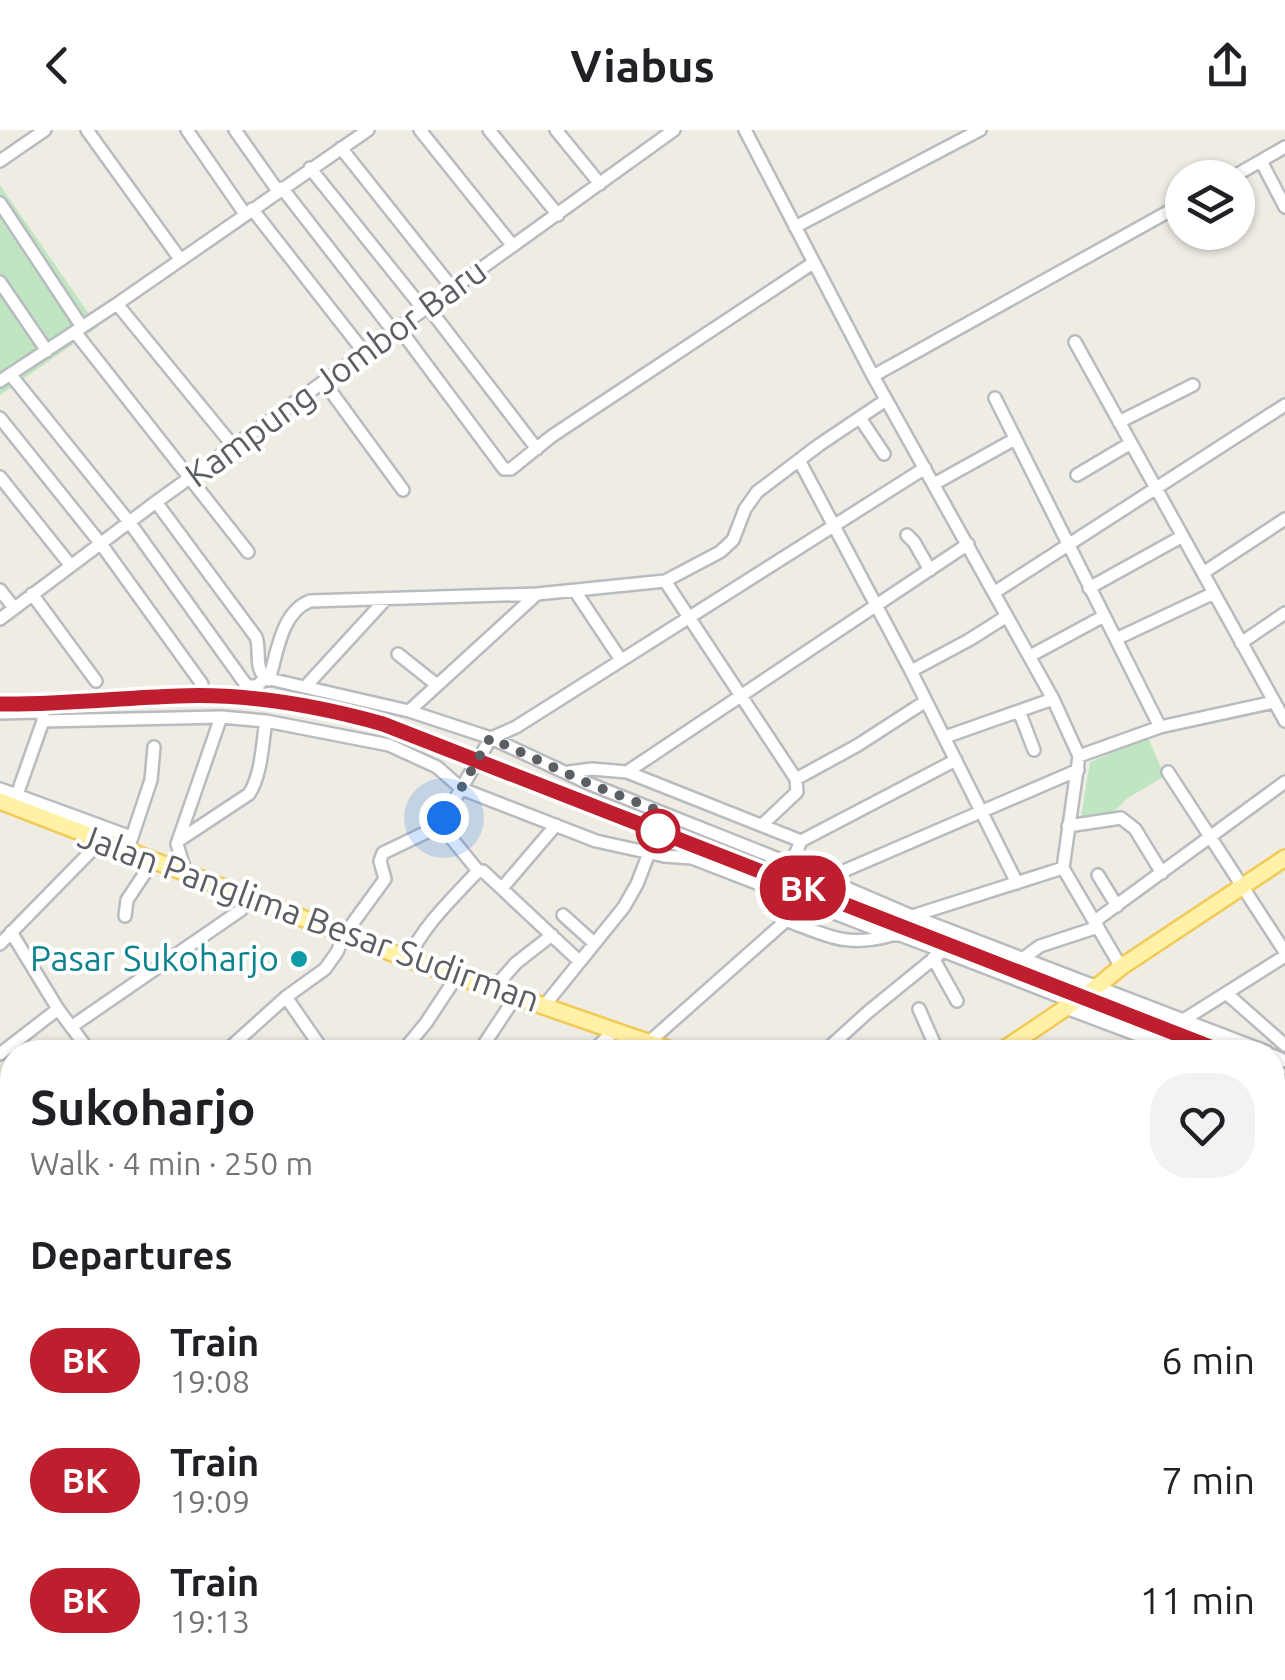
<!DOCTYPE html>
<html lang="en">
<head>
<meta charset="utf-8">
<style>
  body { margin:0; font-family:Ubuntu,sans-serif; background:#f2f2f2; color:#202124; height:100vh; display:flex; flex-direction:column; font-size:38px; white-space:nowrap }
  * { box-sizing:border-box; margin:0 }
  p { font-size:32px; color:#757577 }
  .icon { flex:none; width:55px; height:55px; fill:none; stroke:currentColor; stroke-width:2; stroke-linecap:round; stroke-linejoin:round }
  .map { position:relative; flex:1; overflow:hidden }
  .panel { position:absolute; left:0px; top:910px; width:1285px; height:640px; display:flex; flex-direction:column; background:#fff; border-radius:40px 40px 0 0; box-shadow:0 2px 8px #0004 }
  .panel>* { flex:none }
  .badge { padding:0 20px; border-radius:32px; font-size:35px; line-height:65px }
  .fabs { position:absolute; left:1165px; top:30px; display:grid; gap:20px }
  .fabs a { display:grid; place-items:center; width:90px; height:90px; border-radius:50%; background:#fff; box-shadow:0 2px 8px #0004; font-size:50px }
  .you { position:absolute; width:50px; height:50px; margin:-25px; border:8px solid #fff; border-radius:50%; background:#1a73e8; box-shadow:0 0 0 15px #1a73e833 }
  .map>.badge { position:absolute; translate:-50% -50%; box-shadow:0 0 0 5px #fff }
  h2 { padding:0 30px; font-size:38px; line-height:90px }
  .round { display:grid; place-items:center; flex:none; width:105px; height:105px; border-radius:40px; background:#f2f2f2 }
  .summary { display:flex; align-items:center; justify-content:space-between; height:170px; padding:0 30px }
  h1 { font-size:48px; font-weight:700; line-height:75px }
  ul { padding:0; list-style:none }
  li { display:flex; align-items:center; gap:30px; height:120px; padding:0 30px }
  li div { flex:1 }
  li b { display:block; font-size:38px }
  li em { font-style:normal }
  li .badge { min-width:110px; font-weight:700; text-align:center }
  header { display:flex; justify-content:space-between; align-items:center; height:130px; padding:0 30px; background:#fff; font-size:45px; font-weight:700 }
  .map>svg:first-child { display:block }
  .green { fill:#bfe6c0 }
  .lines { fill:none; stroke-linecap:round; stroke-linejoin:round }
  .minor-casing { stroke:#b8bbc0; stroke-width:16 }
  .major-casing { stroke:#f3c957; stroke-width:20 }
  .minor { stroke:#fff; stroke-width:11 }
  .major { stroke:#fff2a7; stroke-width:15 }
  .rail-casing { stroke:#b4b5b5; stroke-width:6 }
  .rail { stroke:#fff; stroke-width:2.5; stroke-dasharray:8; stroke-linecap:butt }
  .line-casing { stroke:#fff; stroke-width:22 }
  .line { stroke:#be1e2d; stroke-width:15 }
  .walk { stroke:#5b5f64; stroke-width:10; stroke-dasharray:0 18 }
  .stop-dot { fill:#fff; stroke:#be1e2d; stroke-width:5 }
  .culture-dot { fill:#0f9aa8; stroke:#fff; stroke-width:4 }
  .labels { text-anchor:middle; stroke-width:8; stroke-linejoin:round; paint-order:stroke }
  .street-label { font-size:35px; fill:#5b5f64; stroke:#fff }
  .culture-label { font-size:35px; fill:#0d838f; stroke:#fff; text-anchor:end }
</style>
</head>
<body>
<header><svg class="icon" aria-label="back" viewBox="0 0 24 24"><path d="M15 5l-7 7 7 7"/></svg>Viabus<svg class="icon" aria-label="share" viewBox="0 0 24 24"><path d="M12 15V3M7 8l5-5 5 5M5 13v7h14v-7"/></svg></header>
<div class="map">
<svg width="1285" height="1550" viewBox="0 0 1285 1550">
  <rect width="100%" height="100%" fill="#eeece3"/>
  <!-- green -->
  <path class="green" d="M0 55 98 197 0 265Z
    M1148 608 1165 646 1126 669 1104 693 1079 699 1090 632Z"/>
  <g class="lines">
    <!-- minor casing -->
    <g class="minor-casing">
      <path id="minor" d="M87 0 180 129
        M187 0 245 84
        M235 0 278 61
        M420 0 513 116
        M489 0 558 85
        M556 0 600 54
        M745 0 873 246 1053 569 1079 626 1063 738 1121 837
        M341 18 453 159
        M0 31 45 0
        M1261 31 1285 77
        M310 38 424 180
        M1231 48 1285 17
        M282 58 394 202
        M0 73 82 197
        M252 79 364 222
        M795 97 980 0
        M0 152 47 221
        M117 174 234 317
        M428 177 537 319
        M399 198 504 339H511L552 306 813 133
        M75 202 248 422
        M1075 212 1285 591
        M10 244 130 393 244 552 248 556H257L265 548
        M873 246 1182 74
        M0 251 117 174 368 0
        M324 252 403 360
        M995 268 1160 597
        M0 288 101 414 202 554
        M860 288 884 324
        M1119 292 1193 255
        M799 330 911 541 1017 753
        M1077 345 1131 313
        M0 347 71 436
        M934 354 1015 309
        M156 372 256 507C261 522 254 535 265 548L409 581 491 608 590 654 791 734 912 786 1267 922
        M907 405 914 412 930 440
        M1203 443 1285 389
        M665 451 796 649 797 662 762 695
        M1089 458 1181 407
        M0 460 14 478
        M575 461 621 530
        M995 462 1285 275
        M32 464 96 551
        M0 489 156 372 674 0
        M1116 509 1214 463
        M1241 513 1285 483
        M398 524 437 555
        M1030 526 1104 486
        M911 541 969 510 1007 486
        M269 550C277 524 281 482 310 471L537 464 665 451 720 422 733 410 745 379 757 362 819 315 886 270
        M306 556 385 470
        M409 581 537 464
        M1019 581 1034 620
        M0 583 38 582 43 585V591
        M945 607 1053 569
        M1079 626 1160 597 1274 572
        M569 642 592 639 627 642 801 711
        M627 642 968 414
        M1168 642 1285 822
        M796 649 858 615 926 571
        M0 659 131 707
        M13 676 43 591 221 587 266 591 389 615 437 637 462 659 596 711 664 726 692 728 891 805H900L943 821 1074 872
        M439 693 479 742
        M1068 696 1121 688 1135 699 1162 743
        M178 711 249 664C262 644 262 614 266 591
        M130 713 151 650 154 617
        M791 734 801 711 956 630
        M186 744 177 714 221 587
        M1098 745 1117 776
        M825 749 1078 640
        M503 757 556 695
        M563 785 594 813
        M125 786 127 770 153 731
        M912 786 1063 738
        M788 791C828 806 845 817 889 806
        M1095 791 1285 652
        M11 802 58 879 90 922
        M0 814 101 711
        M933 828 957 871
        M408 829C424 795 450 771 476 743L483 741 579 831
        M1021 830 1040 816 1098 797
        M494 858 516 833 552 805
        M1226 863 1285 915
        M286 867 324 922
        M544 876 624 777 637 754 649 723
        M1066 878 1183 922
        M919 879 938 922
        M1185 889 1285 826
        M71 897 241 780 250 768
        M649 912 806 773
        M225 922 286 867 325 839 337 822 345 804 385 749 380 731 383 723 433 699 445 686 491 608 516 597 925 338
        M402 922 426 893 457 846
        M479 922 516 866
        M591 922 615 901
        M824 922 868 882 943 821
        M0 924 58 879
        M1272 925 1285 931
        M1272 958 1285 963
        M0 998 12 1016
        M1272 1040 1285 1044
        M1272 1099 1285 1091
        M0 1128 12 1117
        M0 1218 12 1209
        M1272 1271 1285 1268
        M0 1340 12 1329
        M1272 1344 1285 1338
        M1272 1384 1285 1404
        M0 1390 12 1403
        M0 1470 12 1460
        M1272 1523 1285 1516
        M135 1538 146 1550
        M566 1538 575 1550
        M684 1538 691 1550
        M833 1538 842 1550
        M930 1538 938 1550
        M1157 1538 1165 1550
        M33 1550 46 1538
        M382 1550 414 1538
        M782 1550 810 1538
        M958 1550 968 1538
        M1120 1550 1137 1538
        M1228 1550 1249 1538"/>
    </g>
    <!-- major casing -->
    <g class="major-casing">
      <path id="major" d="M0 671 408 829 676 922
        M1000 922 1098 856 1121 837 1285 728
        M1272 1124 1285 1128
        M1272 1136 1285 1140
        M275 1550 288 1538"/>
    </g>
    <!-- minor -->
    <use href="#minor" class="minor"/>
    <!-- major -->
    <use href="#major" class="major"/>
    <!-- rail casing -->
    <g class="rail-casing">
      <path id="rail" d="M0 574C85 575 170 560 255 568 299 572 341 583 383 594L1223 922
        M1272 942 1285 947"/>
    </g>
    <!-- rail -->
    <use href="#rail" class="rail"/>
  </g>
  <g class="lines">
    <!-- line casing -->
    <g class="line-casing">
      <path id="line" d="M0 574C59 575 118 568 178 566 248 563 315 575 383 594L1223 922"/>
    </g>
    <!-- line -->
    <use href="#line" class="line"/>
    <!-- walk -->
    <path class="walk" d="M444 688 490 608 590 654 659 681 658 701"/>
  </g>
  <!-- markers -->
  <circle class="stop-dot" cx="658" cy="701" r="20"/>
  <circle class="culture-dot" cx="299" cy="829" r="10"/>
  <g class="labels">
    <!-- street labels -->
    <g class="street-label">
      <text transform="translate(336 243) rotate(-36)" y="12">Kampung Jombor Baru</text>
      <text transform="translate(309 788) rotate(20)" y="12">Jalan Panglima Besar Sudirman</text>
    </g>
    <!-- culture labels -->
    <g class="culture-label">
      <text x="279" y="841">Pasar Sukoharjo</text>
    </g>
  </g>
</svg>
<div class="fabs">
<a><svg class="icon" aria-label="layers" viewBox="0 0 24 24"><path d="M12 4l9 5-9 5-9-5zM3 14l9 5 9-5"/></svg></a>
</div>
<div class="you" style="left:444px;top:688px"></div>
<b class="badge" style="left:803px;top:758px;background:#be1e2d;color:#fff">BK</b>
<section class="panel">
<div class="summary"><div><h1>Sukoharjo</h1><p>Walk · 4 min · 250 m</p></div><a class="round"><svg class="icon" aria-label="heart" viewBox="0 0 24 24"><path d="M12 20l-8-8c-3-5 5-10 8-4 3-6 11-1 8 4z"/></svg></a></div>
<h2>Departures</h2>
<ul>
<li><span class="badge" style="background:#be1e2d;color:#fff">BK</span><div><b>Train</b><p>19:08</p></div><em>6 min</em></li>
<li><span class="badge" style="background:#be1e2d;color:#fff">BK</span><div><b>Train</b><p>19:09</p></div><em>7 min</em></li>
<li><span class="badge" style="background:#be1e2d;color:#fff">BK</span><div><b>Train</b><p>19:13</p></div><em>11 min</em></li>
</ul>
</section>
</div>
</body>
</html>
